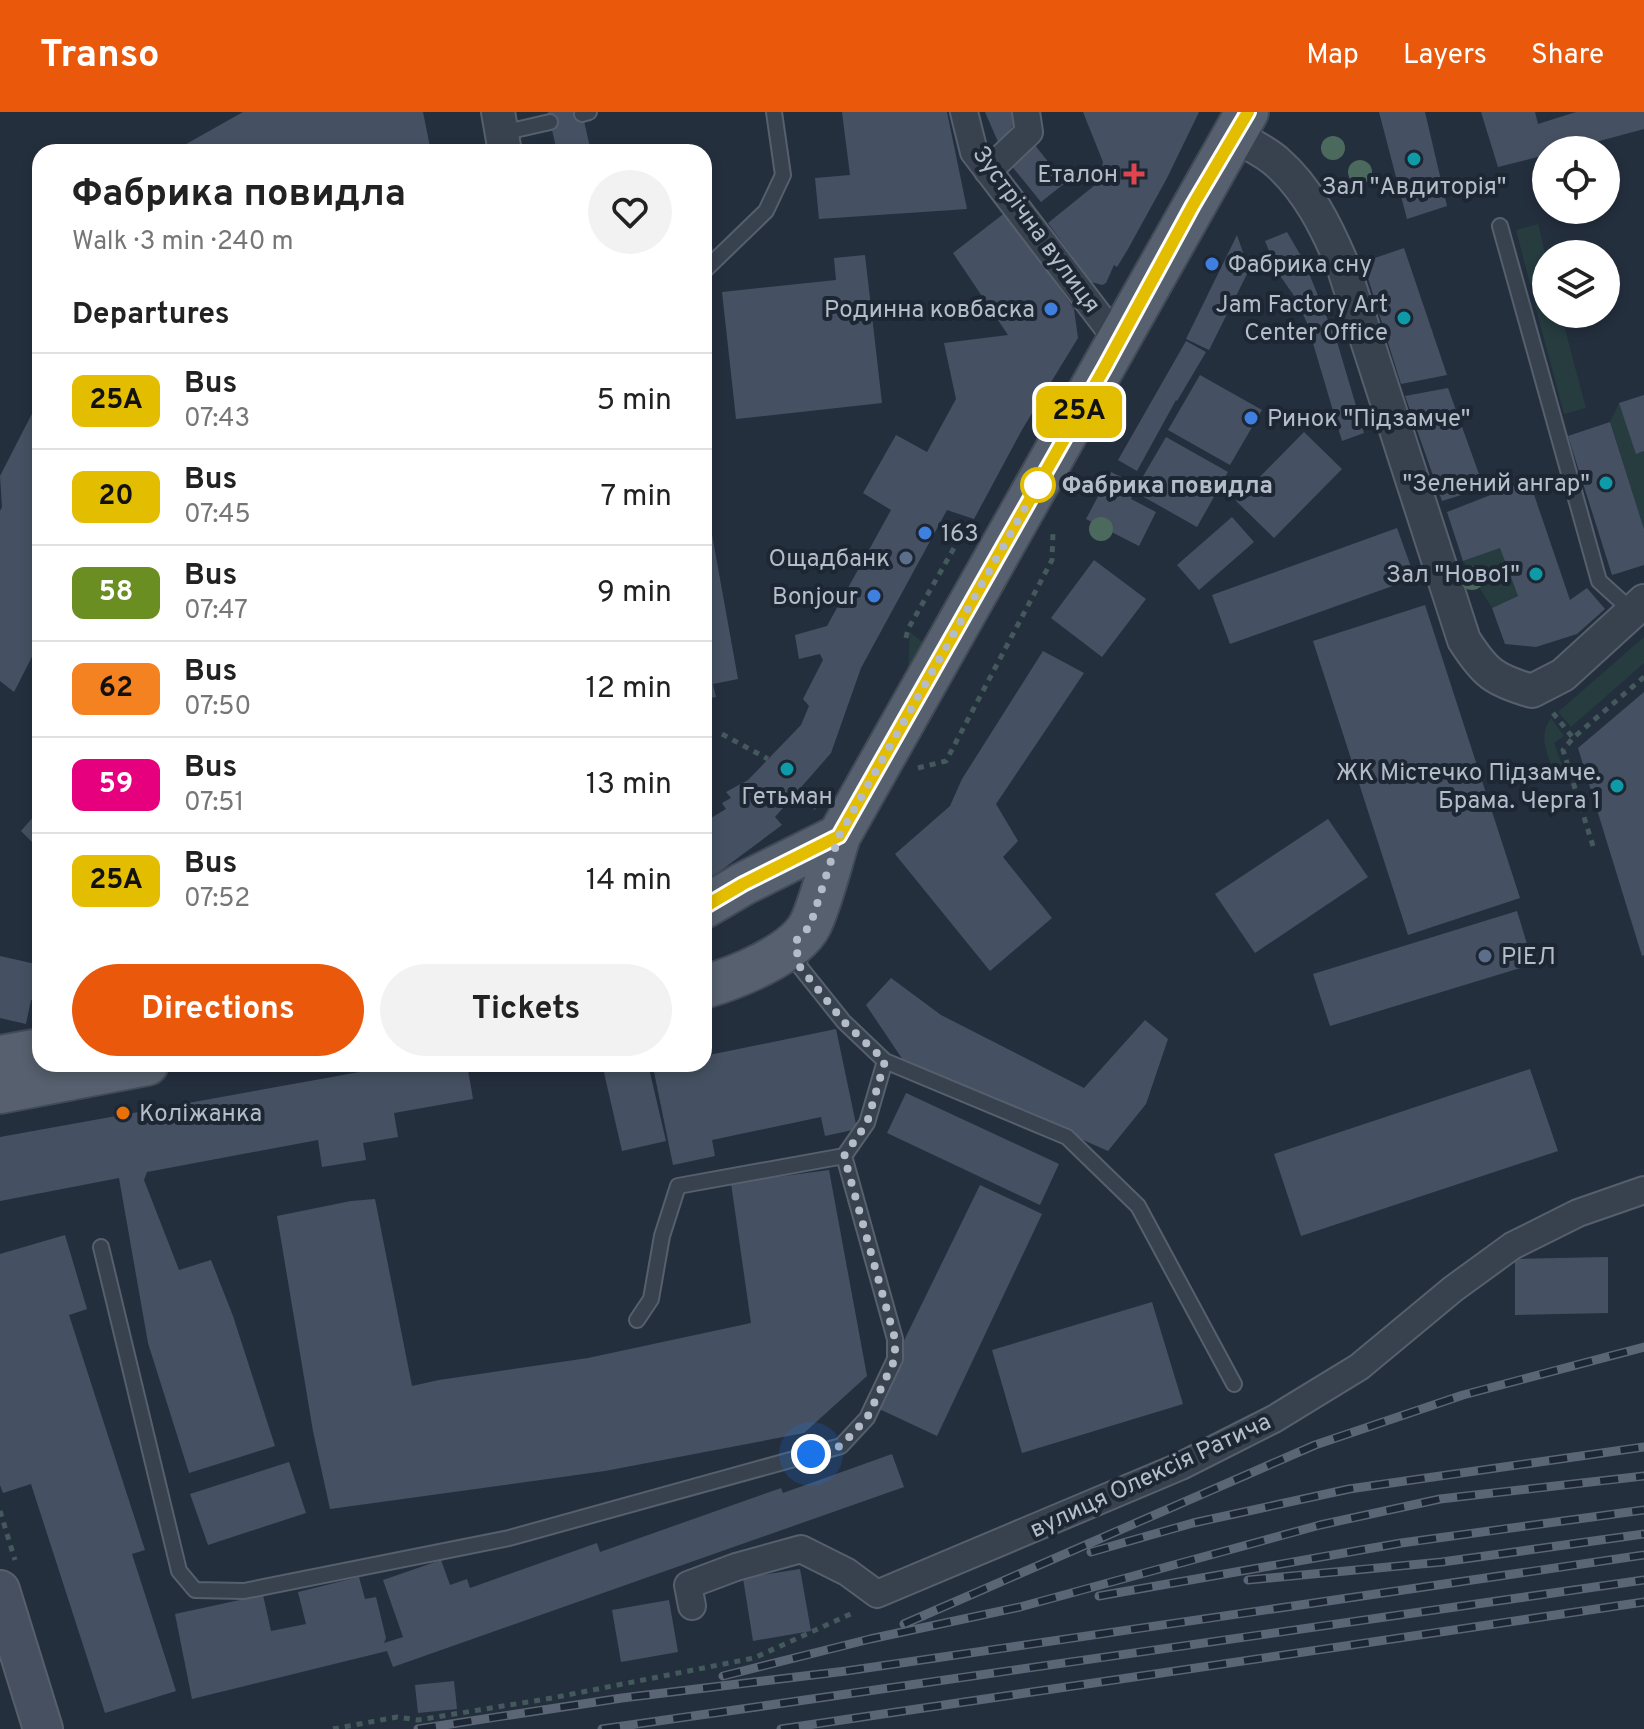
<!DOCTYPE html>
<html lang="en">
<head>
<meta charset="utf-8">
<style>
  body { margin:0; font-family:Overpass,sans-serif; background:#f2f2f2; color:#222; height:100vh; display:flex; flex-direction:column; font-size:30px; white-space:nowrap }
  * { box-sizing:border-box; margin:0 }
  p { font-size:26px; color:#767676 }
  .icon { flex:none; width:44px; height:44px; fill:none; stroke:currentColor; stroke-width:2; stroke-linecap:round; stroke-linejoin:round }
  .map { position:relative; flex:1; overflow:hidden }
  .details { position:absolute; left:32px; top:32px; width:680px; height:928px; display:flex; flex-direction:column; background:#fff; border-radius:24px; box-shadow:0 4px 12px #0003 }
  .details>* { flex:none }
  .badge { padding:0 16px; border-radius:12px; font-size:28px; line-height:52px }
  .controls { position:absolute; left:1532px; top:24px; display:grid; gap:16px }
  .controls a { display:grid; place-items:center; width:88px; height:88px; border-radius:50%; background:#fff; box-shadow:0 4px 12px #0003; font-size:40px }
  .you { position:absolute; width:40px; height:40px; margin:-20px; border:6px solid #fff; border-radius:50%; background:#1a73e8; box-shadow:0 0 0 12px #1a73e833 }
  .map>.badge { position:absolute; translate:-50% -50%; box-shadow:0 0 0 4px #fff }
  h2 { padding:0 40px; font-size:30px; line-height:72px }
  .round { display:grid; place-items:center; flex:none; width:84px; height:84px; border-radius:42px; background:#f2f2f2 }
  .overview { display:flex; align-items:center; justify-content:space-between; height:136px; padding:0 40px }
  h1 { font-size:38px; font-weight:700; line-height:60px }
  .action { display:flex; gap:16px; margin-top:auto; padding:16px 40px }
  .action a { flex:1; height:92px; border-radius:48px; background:#ea580c; color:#fff; font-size:32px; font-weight:700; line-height:92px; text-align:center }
  .action a+a { background:#f2f2f2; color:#222 }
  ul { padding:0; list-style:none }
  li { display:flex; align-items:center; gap:24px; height:96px; padding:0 40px; border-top:2px solid #e0e0e0 }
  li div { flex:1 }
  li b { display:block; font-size:30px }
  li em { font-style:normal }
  li .badge { min-width:88px; font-weight:700; text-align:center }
  header { display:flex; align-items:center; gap:48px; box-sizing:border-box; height:112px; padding:0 40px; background:#ea580c; color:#fff }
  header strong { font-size:38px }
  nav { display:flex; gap:44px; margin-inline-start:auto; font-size:28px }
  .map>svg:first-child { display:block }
  .green { fill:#263c3f }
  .building { fill:#455162 }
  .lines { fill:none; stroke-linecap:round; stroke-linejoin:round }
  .service-casing { stroke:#565f6c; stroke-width:18 }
  .minor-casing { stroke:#565f6c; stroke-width:30 }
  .tertiary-casing { stroke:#565f6c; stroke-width:36 }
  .secondary-casing { stroke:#565f6c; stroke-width:42 }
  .primary-casing { stroke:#414a57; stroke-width:46 }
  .path { stroke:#44595c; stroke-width:5; stroke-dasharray:6 6; stroke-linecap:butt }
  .service { stroke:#38414e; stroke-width:14 }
  .minor { stroke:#38414e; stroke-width:26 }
  .tertiary { stroke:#38414e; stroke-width:32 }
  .secondary { stroke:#465061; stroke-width:38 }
  .primary { stroke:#56606e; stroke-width:42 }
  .rail-casing { stroke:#5a6575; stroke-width:9 }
  .rail { stroke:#1d2633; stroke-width:6; stroke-dasharray:18; stroke-linecap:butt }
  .tree { fill:#4b6a5d }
  .line-casing { stroke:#fff; stroke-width:18 }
  .line { stroke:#e3bd00; stroke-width:12 }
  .walk { stroke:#b4bcc9; stroke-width:8; stroke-dasharray:0 14.4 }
  .culture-dot { fill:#0f9aa8; stroke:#1d2633; stroke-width:3 }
  .health-dot { fill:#e0444e; stroke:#1d2633; stroke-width:3 }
  .shop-dot { fill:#3f7fe0; stroke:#1d2633; stroke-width:3 }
  .stop-dot { fill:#fff; stroke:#e3bd00; stroke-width:4 }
  .service-dot { fill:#5c6f8a; stroke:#1d2633; stroke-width:3 }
  .food-dot { fill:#e8710a; stroke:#1d2633; stroke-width:3 }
  .labels { text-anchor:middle; stroke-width:8; stroke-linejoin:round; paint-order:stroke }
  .poi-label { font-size:24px; fill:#b4bcc9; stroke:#1d2633; text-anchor:end }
  .street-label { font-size:24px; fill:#b4bcc9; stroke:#1d2633 }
  .stop-label { font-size:24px; font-weight:bold; fill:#b4bcc9; stroke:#1d2633; text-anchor:start }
</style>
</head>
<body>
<header>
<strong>Transo</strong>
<nav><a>Map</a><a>Layers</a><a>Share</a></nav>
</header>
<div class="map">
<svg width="1644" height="1617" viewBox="0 0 1644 1617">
  <rect width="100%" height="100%" fill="#242f3e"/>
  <!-- green -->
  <path class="green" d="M1538 112 1546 145V169L1530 172 1516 118Z
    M1546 190V202H1561L1586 296 1564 302 1535 193Z
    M1619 291 1637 341 1644 339V417L1610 310Z
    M1500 436 1518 484 1492 496 1463 449Z
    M910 520 931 537 907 578Z
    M1644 525V551L1571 615 1558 600Z
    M1551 606 1564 624 1554 631 1567 666 1558 669C1550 648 1536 626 1551 606Z"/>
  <!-- building -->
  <path class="building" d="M243 0H423L431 40H172Z
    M548 0H582L591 40H557Z
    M842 0H947L967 97 819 107 815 66 850 63Z
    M985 0H1012L1014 12 999 32Z
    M1083 0H1199L1167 66 1128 137 1117 155 1114 153 1106 171 1102 173 1091 170 1048 111 1100 69 1103 50Z
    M1379 0H1425L1447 94 1407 107Z
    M1481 0H1535L1538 12 1576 0H1644V17L1566 38H1546V43L1498 55Z
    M1034 32 1065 71 1041 90 1010 52Z
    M704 83 714 147 704 149Z
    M1006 100 1074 197 1078 226 1023 316 974 407 947 398 861 556 831 641 775 705 782 713 704 771V710L726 697 722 691 731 686 726 680 748 668 801 613 809 594 803 587 823 548 820 542 799 547 795 523 827 514 891 398 863 381 896 323 927 340 956 287 944 231 1008 223 953 141Z
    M1287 120 1304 149 1338 233 1364 321 1342 329 1307 211 1295 185 1278 161 1265 129Z
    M1237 123 1249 158 1209 238 1186 227Z
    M1404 136 1447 263 1401 272 1363 150Z
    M865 143 882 291 736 307 722 180 836 168 834 146Z
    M1186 229 1206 240 1177 289 1176 288 1137 359 1118 348Z
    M1200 263 1262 298 1230 353 1168 318Z
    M1448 276 1484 376 1442 389 1405 284Z
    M1644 283V339L1636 342 1619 291Z
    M40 286V529L14 580 0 569V399L2 395 0 364Z
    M1610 310 1644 417V453L1612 463 1568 324Z
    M1304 320 1342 357 1274 426 1236 389Z
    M1166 325 1228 360 1197 415 1135 380 1131 387 1156 400 1139 434 1086 407 1111 360 1138 373Z
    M1529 368 1570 488 1587 476 1605 497 1577 522 1536 535 1505 532 1492 496 1518 484 1500 436 1463 449 1447 400Z
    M704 378 738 567 713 572 716 585 704 587Z
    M1232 405 1254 430 1199 478 1177 453Z
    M1397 416 1415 466 1230 532 1212 483Z
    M1094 448 1146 487 1102 545 1051 506Z
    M1425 493 1520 786 1408 823 1313 529Z
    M1043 539 1084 561 996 692 1018 729 1003 745 1052 806 990 859 895 742 950 694 962 667Z
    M1644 580V843L1642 844 1578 636Z
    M40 697V738L21 719Z
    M1328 707 1368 765 1255 841 1215 782Z
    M1517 799 1533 852 1330 914 1313 862Z
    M0 844 40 853V888H31L26 912 0 906Z
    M891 866 941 903 1084 976 1145 908 1168 927 1146 992 1108 1039 903 948 866 893Z
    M836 917 857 1017 825 1024 821 1005 712 1028 715 1044 673 1053 653 955 668 952H704V944Z
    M404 952H467L473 987 394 1001 398 1025 363 1031 366 1048 322 1055 318 1028 147 1060 144 1068 179 1158 211 1148 233 1204 275 1334 189 1361 148 1231 119 1066 0 1089V1025Z
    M602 952H648L666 1029 622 1039Z
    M1530 957 1558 1039 1301 1124 1274 1042Z
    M906 981 1059 1052 1040 1093 887 1021Z
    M829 1058 867 1264 804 1321 605 1359 330 1397 313 1319 277 1104 351 1089 375 1087 412 1274 439 1268 588 1246 751 1211 731 1071Z
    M980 1073 1042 1102 937 1324 875 1295 895 1247Z
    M65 1123 87 1197 69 1203 145 1438 132 1442 176 1579 105 1601 31 1372 3 1381 0 1373V1142Z
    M1608 1145V1201L1515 1203V1147Z
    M1152 1190 1183 1292 1022 1341 992 1238Z
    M892 1342 904 1375 393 1555 387 1539 192 1587 175 1502 263 1483 271 1519 306 1512 298 1480 359 1465 365 1487 376 1485 386 1526 384 1531 403 1525 383 1468 441 1448 450 1473 467 1467 470 1476 597 1431 600 1440 781 1376 783 1381Z
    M289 1350 306 1401 208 1433 190 1382Z
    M800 1457 811 1519 753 1529 743 1466Z
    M669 1488 678 1540 621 1550 612 1498Z
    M454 1569 457 1597 418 1601 415 1573Z"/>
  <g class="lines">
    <!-- service casing -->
    <g class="service-casing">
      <path id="service" d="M582 2 589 0
        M502 21 550 10
        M1500 114 1599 469 1632 499
        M704 159 766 99 783 63 774 0
        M797 838 800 855 844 910 885 949 1067 1025 1138 1094 1234 1272
        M101 1135 179 1459 195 1478 244 1479 509 1426 841 1334 867 1306 895 1247V1227L844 1044
        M637 1208 651 1187 662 1124 678 1074 844 1044 867 1011 885 949"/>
    </g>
    <!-- minor casing -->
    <g class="minor-casing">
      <path id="minor" d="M964 0 974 40 1119 230
        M988 59 1029 20 1026 0
        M692 1494 688 1473 736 1455 801 1437 847 1460 877 1482 1181 1354 1274 1307 1359 1255 1453 1177 1512 1134 1578 1101 1644 1078"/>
    </g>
    <!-- tertiary casing -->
    <g class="tertiary-casing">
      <path id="tertiary" d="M498 0 505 40
        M1234 23C1248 32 1265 39 1277 50 1308 77 1327 116 1343 154L1464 528C1485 561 1494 568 1532 579L1563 563 1644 489"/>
    </g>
    <!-- secondary casing -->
    <g class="secondary-casing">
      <path id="secondary" d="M0 1478 43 1617"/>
    </g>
    <!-- primary casing -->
    <g class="primary-casing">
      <path id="primary" d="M704 795 743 772 839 724
        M704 875C735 866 794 843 810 813 821 791 831 749 839 724L1247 0
        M0 945 40 938
        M0 980 147 952"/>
    </g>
    <!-- path -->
    <path class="path" d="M906 526 908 517 962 422 969 421
      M1553 601 1573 626
      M722 622 768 647
      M918 656 946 649 1052 448 1053 421
      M796 681 816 696
      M1593 734 1563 638 1573 626 1644 565
      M0 1399 15 1448
      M333 1617 397 1605 418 1608 552 1586 754 1546 855 1500"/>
    <!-- service -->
    <use href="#service" class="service"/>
    <!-- minor -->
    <use href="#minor" class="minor"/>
    <!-- tertiary -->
    <use href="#tertiary" class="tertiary"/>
    <!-- secondary -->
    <use href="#secondary" class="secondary"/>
    <!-- primary -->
    <use href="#primary" class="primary"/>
    <!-- rail casing -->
    <g class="rail-casing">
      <path id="rail" d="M1091 1440 1193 1411 1349 1377 1644 1335
        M1248 1468 1442 1450 1644 1422
        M1099 1484 1401 1431 1644 1398
        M904 1512 1315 1333 1463 1283 1644 1235
        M723 1564 870 1527 1020 1495 1320 1413 1440 1387 1644 1364
        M418 1617 622 1586 846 1559 1644 1443
        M602 1617 1644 1468
        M781 1617 1644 1490"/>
    </g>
    <!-- rail -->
    <use href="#rail" class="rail"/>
  </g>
  <!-- trees -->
  <g class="tree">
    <circle cx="1333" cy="36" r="12"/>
    <circle cx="1360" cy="60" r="12"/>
    <circle cx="1101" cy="417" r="12"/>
    <circle cx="1472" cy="466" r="12"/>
  </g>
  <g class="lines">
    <!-- line casing -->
    <g class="line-casing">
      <path id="line" d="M704 795 743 772 839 724 1105 255 1193 93 1248 0"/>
    </g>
    <!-- line -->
    <use href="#line" class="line"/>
    <!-- walk -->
    <path class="walk" d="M811 1342 841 1334 867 1306 895 1247V1227L844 1044 867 1011 885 949 844 910 800 855 795 830 810 814 839 724 1038 373"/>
  </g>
  <!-- markers -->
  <g class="culture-dot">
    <circle cx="1414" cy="47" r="8"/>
    <circle cx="1404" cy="206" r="8"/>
    <circle cx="1606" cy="371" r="8"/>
    <circle cx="1536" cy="462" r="8"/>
    <circle cx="787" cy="657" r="8"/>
    <circle cx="1617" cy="674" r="8"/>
  </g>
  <path class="health-dot" d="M1130 50h8v8h8v8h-8v8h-8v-8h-8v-8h8z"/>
  <g class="shop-dot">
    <circle cx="1212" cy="152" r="8"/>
    <circle cx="1051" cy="197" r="8"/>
    <circle cx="1251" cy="306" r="8"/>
    <circle cx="925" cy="421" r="8"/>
    <circle cx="874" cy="484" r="8"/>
  </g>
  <circle class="stop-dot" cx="1038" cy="373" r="16"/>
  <g class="service-dot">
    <circle cx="906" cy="446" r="8"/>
    <circle cx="1485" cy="844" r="8"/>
  </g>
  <circle class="food-dot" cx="123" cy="1001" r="8"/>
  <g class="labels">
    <!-- poi labels -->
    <g class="poi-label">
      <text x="1118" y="70">Еталон</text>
      <text x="1414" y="82" text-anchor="middle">Зал "Авдиторія"</text>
      <text x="1228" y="160" text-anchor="start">Фабрика сну</text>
      <text x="1388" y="200">Jam Factory Art<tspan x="1388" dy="28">Center Office</tspan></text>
      <text x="1035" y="205">Родинна ковбаска</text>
      <text x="1267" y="314" text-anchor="start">Ринок "Підзамче"</text>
      <text x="1590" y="379">"Зелений ангар"</text>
      <text x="941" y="429" text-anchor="start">163</text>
      <text x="890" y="454">Ощадбанк</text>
      <text x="1520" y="470">Зал "Ново1"</text>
      <text x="858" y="492">Bonjour</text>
      <text x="1601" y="668">ЖК Містечко Підзамче.<tspan x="1601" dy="28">Брама. Черга 1</tspan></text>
      <text x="787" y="692" text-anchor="middle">Гетьман</text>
      <text x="1501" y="852" text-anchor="start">РІЕЛ</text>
      <text x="139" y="1009" text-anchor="start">Коліжанка</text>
    </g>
    <!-- street labels -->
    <g class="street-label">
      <text transform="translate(1037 117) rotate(54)" y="8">Зустрічна вулиця</text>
      <text transform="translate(1150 1363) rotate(-25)" y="8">вулиця Олексія Ратича</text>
    </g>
    <!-- stop labels -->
    <g class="stop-label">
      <text x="1062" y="381">Фабрика повидла</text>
    </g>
  </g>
</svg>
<div class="controls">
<a><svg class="icon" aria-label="locate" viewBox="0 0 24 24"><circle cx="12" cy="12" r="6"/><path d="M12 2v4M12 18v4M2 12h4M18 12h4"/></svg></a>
<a><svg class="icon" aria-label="layers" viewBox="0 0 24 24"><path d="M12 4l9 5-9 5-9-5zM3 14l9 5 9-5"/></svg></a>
</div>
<div class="you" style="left:811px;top:1342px"></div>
<b class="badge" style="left:1079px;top:300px;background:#e3bd00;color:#111">25А</b>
<section class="details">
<div class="overview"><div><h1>Фабрика повидла</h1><p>Walk · 3 min · 240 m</p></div><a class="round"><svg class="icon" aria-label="heart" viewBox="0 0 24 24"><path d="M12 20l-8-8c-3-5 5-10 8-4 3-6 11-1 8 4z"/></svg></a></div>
<h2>Departures</h2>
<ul>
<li><span class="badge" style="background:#e3bd00;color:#111">25А</span><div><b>Bus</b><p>07:43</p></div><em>5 min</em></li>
<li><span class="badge" style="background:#e3bd00;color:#111">20</span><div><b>Bus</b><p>07:45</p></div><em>7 min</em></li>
<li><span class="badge" style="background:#6b8e23;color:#fff">58</span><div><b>Bus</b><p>07:47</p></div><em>9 min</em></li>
<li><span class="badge" style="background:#f58220;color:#111">62</span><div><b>Bus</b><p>07:50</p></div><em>12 min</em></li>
<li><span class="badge" style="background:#e6007e;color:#fff">59</span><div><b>Bus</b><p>07:51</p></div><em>13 min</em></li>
<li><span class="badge" style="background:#e3bd00;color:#111">25А</span><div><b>Bus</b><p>07:52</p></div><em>14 min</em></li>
</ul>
<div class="action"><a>Directions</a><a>Tickets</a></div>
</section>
</div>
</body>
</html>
